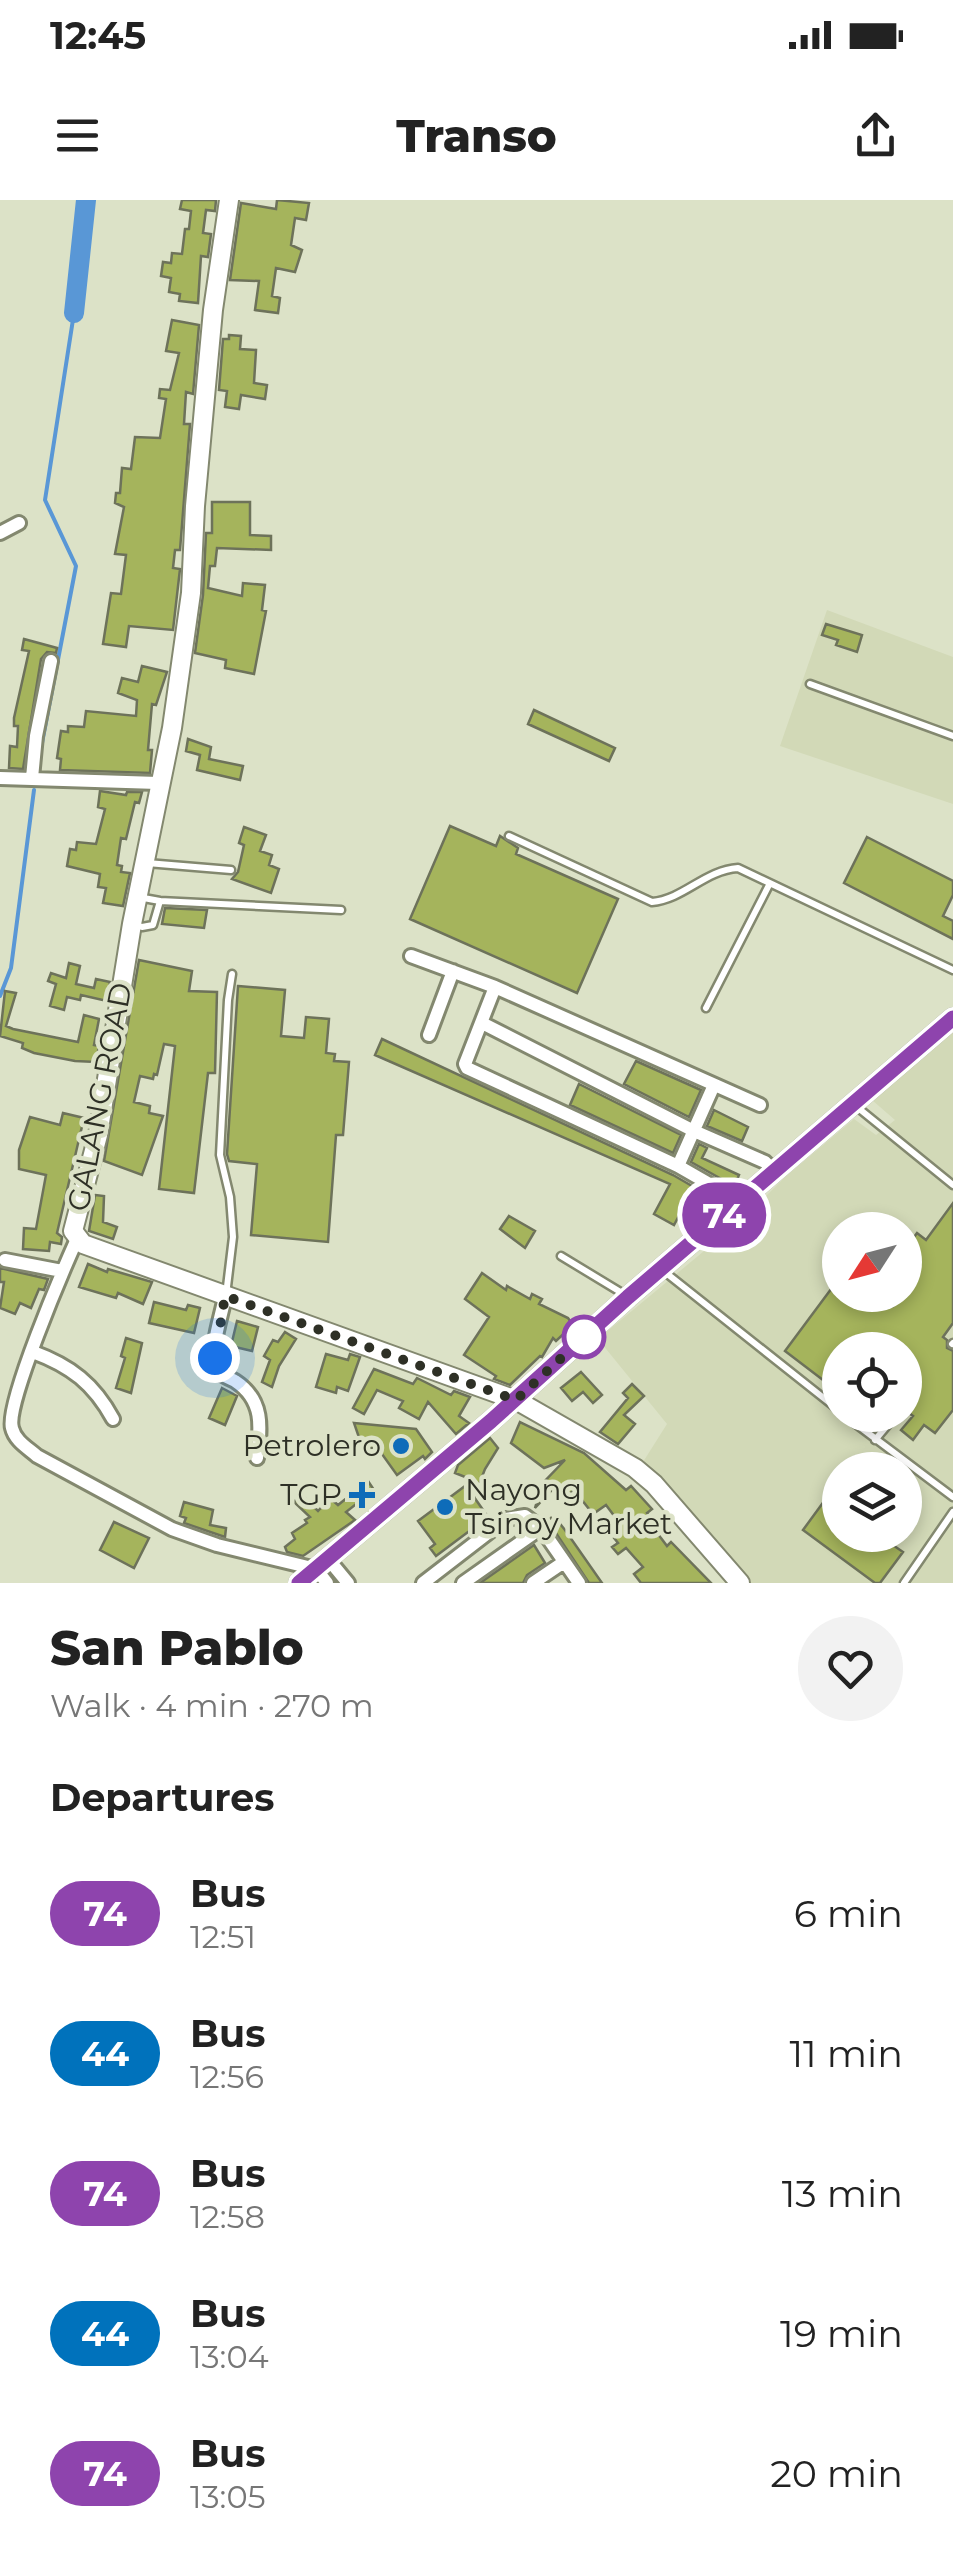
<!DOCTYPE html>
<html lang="en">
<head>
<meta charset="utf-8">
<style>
  body { margin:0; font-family:Montserrat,sans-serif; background:#f2f2f2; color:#222; height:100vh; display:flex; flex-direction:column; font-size:38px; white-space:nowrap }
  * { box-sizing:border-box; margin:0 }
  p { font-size:32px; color:#767676 }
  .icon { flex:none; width:55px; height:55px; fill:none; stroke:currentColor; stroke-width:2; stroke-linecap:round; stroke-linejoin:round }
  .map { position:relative; height:1383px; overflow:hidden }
  .details { display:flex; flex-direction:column; background:#fff; flex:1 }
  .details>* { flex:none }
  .badge { padding:0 20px; border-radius:32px; font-size:35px; line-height:65px }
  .needle { width:65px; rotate:234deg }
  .controls { position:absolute; left:822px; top:1012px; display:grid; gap:20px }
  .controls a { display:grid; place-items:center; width:100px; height:100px; border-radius:50%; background:#fff; box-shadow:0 5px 15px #0003; font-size:50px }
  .you { position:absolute; width:50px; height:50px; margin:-25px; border:8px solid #fff; border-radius:50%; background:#1a73e8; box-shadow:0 0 0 15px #1a73e833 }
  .map>.badge { position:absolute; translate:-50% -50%; box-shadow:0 0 0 5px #fff }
  h2 { padding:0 50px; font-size:38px; line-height:90px }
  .round { display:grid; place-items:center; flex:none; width:105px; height:105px; border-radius:52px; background:#f2f2f2 }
  .head { display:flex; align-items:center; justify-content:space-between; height:170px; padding:0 50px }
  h1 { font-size:48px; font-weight:800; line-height:75px }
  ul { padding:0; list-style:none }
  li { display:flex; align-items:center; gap:30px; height:140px; padding:0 50px }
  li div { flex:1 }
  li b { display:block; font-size:38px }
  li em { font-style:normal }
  li .badge { min-width:110px; font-weight:700; text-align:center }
  .status { display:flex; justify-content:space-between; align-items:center; height:70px; padding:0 50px; background:#fff; direction:ltr }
  .status svg { height:28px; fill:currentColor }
  header { display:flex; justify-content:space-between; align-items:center; height:130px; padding:0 50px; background:#fff; font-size:45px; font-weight:800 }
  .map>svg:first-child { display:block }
  .built { fill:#d2d9b7; fill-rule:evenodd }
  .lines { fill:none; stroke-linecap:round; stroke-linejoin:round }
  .stream { stroke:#5997d6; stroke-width:4 }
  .river { stroke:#5997d6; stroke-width:20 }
  .building { fill:#a5b45c; stroke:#6d725a; stroke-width:2.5 }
  .lane-casing { stroke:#83886f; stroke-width:11 }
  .street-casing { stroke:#83886f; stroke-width:18 }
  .secondary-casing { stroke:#83886f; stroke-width:22 }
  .lane { stroke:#fff; stroke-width:6 }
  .street { stroke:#fff; stroke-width:12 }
  .secondary { stroke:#fff; stroke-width:18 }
  .line-casing { stroke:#fff; stroke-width:22 }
  .line { stroke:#8e44ad; stroke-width:15 }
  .walk { stroke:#2e3026; stroke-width:10; stroke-dasharray:0 18 }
  .stop-dot { fill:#fff; stroke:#8e44ad; stroke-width:5 }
  .poi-dot { fill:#0e6cb9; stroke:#dce2c7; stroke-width:4 }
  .labels { text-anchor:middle; stroke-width:9; stroke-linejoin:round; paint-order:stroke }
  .street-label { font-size:30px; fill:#2e3026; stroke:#dce2c7 }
  .poi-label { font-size:30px; fill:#2e3026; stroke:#dce2c7; text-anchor:end }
</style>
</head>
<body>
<div class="status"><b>12:45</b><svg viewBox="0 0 49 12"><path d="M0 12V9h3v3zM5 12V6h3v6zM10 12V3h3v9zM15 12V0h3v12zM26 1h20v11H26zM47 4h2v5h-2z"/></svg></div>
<header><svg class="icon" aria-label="menu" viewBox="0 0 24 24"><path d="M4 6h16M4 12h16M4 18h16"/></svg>Transo<svg class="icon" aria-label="share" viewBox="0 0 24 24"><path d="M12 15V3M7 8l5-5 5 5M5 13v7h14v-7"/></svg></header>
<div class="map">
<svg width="953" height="1383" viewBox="0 0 953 1383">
  <rect width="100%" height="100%" fill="#dce2c7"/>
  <!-- built -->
  <path class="built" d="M827 410 953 457V604L780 546Z
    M953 828V1383H745L643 1262 667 1224 598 1139 745 1017 784 978 854 919 876 935 895 920 872 900ZM840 1030H905V1095H840ZM840 1150H905V1215H840ZM840 1270H905V1335H840Z"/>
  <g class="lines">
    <!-- stream -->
    <path class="stream" d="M41 548 76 366 45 300 74 113
      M0 796 11 768 34 590"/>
    <!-- river -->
    <path class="river" d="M74 113 86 0"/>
  </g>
  <!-- building -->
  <path class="building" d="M182 0H216L215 11 206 10 203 33 211 34 208 57 201 56 198 103 179 101 180 94 169 92 171 78 161 76 163 62 171 63 172 53 182 54 185 29H189L191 11 180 9Z
    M277 0 309 3 306 20 295 18 291 45 302 50 295 72 276 68 272 96 280 98 278 113 255 110 259 81 230 80 241 3 276 9Z
    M172 120 199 125 193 194 186 192 184 224H190L180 350H175L173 368 180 369 173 430 129 426 126 447 103 444 111 393 121 394 126 355 115 354 124 307 115 303 116 293H120L122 268 131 269 135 237 160 238 166 199 159 198 160 189 170 190 179 153 166 151Z
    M229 135 241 136 240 149 256 150 254 183 267 185 265 199 241 195 239 209 225 207 227 191 219 190 223 139H229Z
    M212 302H250V335L271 336V350L217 348 215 366H210L208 388 242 396 243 383 265 385 262 410 266 411 254 474 225 468 226 460 195 453 203 395 206 333H212Z
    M826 424 862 435 857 452 836 445 838 440 822 435Z
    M24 439 57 448 56 453 47 452 41 459 23 569 9 568 10 546 17 547 18 526H14V518L29 451 22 450Z
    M142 466 167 472 156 505 152 504 148 550H152L150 573 60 570 61 559 57 558 61 531 68 532V526L84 527 86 511 136 516 137 500 118 493 122 478 138 482Z
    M534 510 615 548 609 561 528 524Z
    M188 539 211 547 209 559 243 566 240 580 197 570 200 555 186 551Z
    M100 591 126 595 127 592H142L139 603 135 602 126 639 121 638 117 665 122 666 121 672 130 673 123 706 103 703 106 688 98 687 100 674 67 666 70 649 76 650 77 642 96 644 105 609 98 607Z
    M450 626 496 646 500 636 518 648 516 654 618 699 577 793 410 719Z
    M244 627 266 635 260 651 272 655 269 665 279 669 271 693 232 679 238 672 244 645 239 643Z
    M867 637 953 681V695L943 716 953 721V739L844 683Z
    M165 708 207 710 204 728 162 724Z
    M139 760 192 771 189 791 217 792 215 873H208L194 993 159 989 175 846 164 844 157 875 154 874 153 879 140 876 134 902 150 906 149 913 163 916 142 975 104 961Z
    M69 763 80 766 76 784 94 788 96 779 110 782 107 801 81 795 80 800 67 797 64 810 50 806 56 784 48 781 51 773 66 778Z
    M238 786 285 790 281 836 304 838 306 817 329 819 326 853 335 854 334 861 349 862 343 935H336L328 1042 251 1035 257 964 229 961 227 954Z
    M5 791 16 793 6 826 13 829 78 842 84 815 99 819 94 845 99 846 96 862 75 861 34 853 22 848 23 843 0 836Z
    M382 839 673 975 711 997 708 1004 689 997 674 1025 654 1014 670 984 375 855Z
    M636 861 701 890 689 917 624 884Z
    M579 884 681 935 673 953 570 905Z
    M714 910 748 927 742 941 707 926Z
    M63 913 84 918 57 1033 62 1037 61 1044 50 1042 49 1051 23 1049 24 1028 36 1029 46 975 19 969V950L30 917 60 925Z
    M699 944 707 948 702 958 739 975 732 992 723 980 691 962Z
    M95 995 104 996 103 1022 117 1027 113 1039 89 1031Z
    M953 1003V1123L943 1137 947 1140V1148L953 1151V1210L935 1233 924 1225 913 1240 901 1230 913 1216 905 1210V1150H840V1193L785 1151 840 1077V1095H879L893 1106 905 1095V1068L916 1055 906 1048 917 1033 926 1040Z
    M509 1016 535 1031 525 1048 500 1029Z
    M88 1064 107 1072 108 1069 152 1082 143 1104 118 1093 116 1098 79 1087Z
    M0 1068 48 1079 44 1090 39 1089 31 1108 20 1103 15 1114 0 1108 4 1082H0Z
    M482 1073 506 1090 507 1086 530 1099 532 1094 542 1099 539 1104 568 1118 573 1125 556 1141 553 1138 542 1157 540 1156 510 1185 494 1179 496 1176 464 1155 489 1117 465 1099Z
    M154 1102 186 1110 188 1105 200 1108 194 1133 149 1123Z
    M237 1121 258 1127 252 1151 231 1146Z
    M285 1132 296 1139 279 1166 272 1187 262 1182 270 1160 264 1156 273 1140 278 1142Z
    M126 1138 142 1143 131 1193 116 1188 125 1158 121 1156Z
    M326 1154 348 1160 350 1154 360 1157 348 1191 337 1187 336 1193 316 1187Z
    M374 1169 413 1184 417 1178 451 1195 454 1191 470 1197 459 1216 469 1223 456 1234 428 1202 419 1219 399 1208 403 1201 377 1190 364 1214 353 1208Z
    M581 1172 602 1195 593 1203 583 1192 572 1201 561 1188Z
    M632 1184 644 1196 624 1215 635 1224 618 1244 600 1232 628 1198 623 1193Z
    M222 1188 237 1196 225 1225 209 1218Z
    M520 1222 584 1253 626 1290 631 1286 652 1309 647 1313 655 1324 652 1326 667 1346 671 1342 711 1383H641L634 1374 643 1367 626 1348 618 1354 612 1347 618 1343 607 1329 618 1321 606 1305 593 1314 574 1290 562 1300 553 1289 535 1308 542 1284 565 1260 544 1268 511 1243Z
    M354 1223 416 1229 432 1252 425 1259 423 1256 397 1275 377 1247 363 1249Z
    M490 1238 498 1248 485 1269 474 1297 488 1317 436 1356 430 1348 435 1344 418 1321 473 1280 455 1273 458 1265Z
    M368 1281 374 1290 346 1312 355 1320 303 1356 287 1352 285 1347 295 1339 292 1333 307 1323 305 1320 310 1317 294 1302 301 1294 318 1311 330 1298 338 1305Z
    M833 1289 840 1294V1335H891L887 1341 903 1352 880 1383H875L803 1330Z
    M184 1302 213 1310 210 1325 226 1328 225 1337 184 1323 186 1318 180 1316Z
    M551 1318 554 1322 557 1320 565 1330 602 1383H589L548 1321Z
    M114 1322 149 1338 134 1368 100 1350Z
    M534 1345 545 1363 527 1375 523 1383H480Z"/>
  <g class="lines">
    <!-- lane casing -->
    <g class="lane-casing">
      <path id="lane" d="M810 484 953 536
        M509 636 652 702C684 699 705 670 738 668L953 770
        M147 663 231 670
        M138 697 160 701 341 710
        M133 724 142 727 153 725 160 701
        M706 808 769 685
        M857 907 953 985
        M561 1056 627 1096
        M661 1069 840 1211
        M226 1095 233 1037 230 997 220 955 228 800 232 774
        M952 1144 953 1143
        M844 1215 953 1297
        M875 1240 896 1215
        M904 1383 953 1312"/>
    </g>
    <!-- street casing -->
    <g class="street-casing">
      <path id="street" d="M0 333 19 323
        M0 578 158 583
        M32 578 36 536 51 461
        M411 756 495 787 760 905
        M495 787 465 864 467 868 678 966 718 989
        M482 823 694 931 765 962 775 972
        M429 835 453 771
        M678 966 714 885
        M77 1039C64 1068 5 1205 12 1228 15 1241 28 1248 37 1256L172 1329 217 1345 316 1369 327 1383
        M5 1060 62 1071
        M225 1096C222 1116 209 1147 217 1167 220 1175 227 1177 235 1181 264 1200 261 1227 257 1258
        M33 1152C71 1166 94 1184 113 1219
        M329 1360 348 1383
        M423 1383 506 1319 525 1316 541 1328 579 1383
        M463 1383 541 1328
        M533 1383 564 1362"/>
    </g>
    <!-- secondary casing -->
    <g class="secondary-casing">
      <path id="secondary" d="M229 0 213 110 195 306 191 393 172 528 132 724 98 935 73 1031 83 1044 516 1200 635 1268 654 1284 740 1383
        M299 1383 491 1221 628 1097 953 818"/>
    </g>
    <!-- lane -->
    <use href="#lane" class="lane"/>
    <!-- street -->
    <use href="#street" class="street"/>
    <!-- secondary -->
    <use href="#secondary" class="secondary"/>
  </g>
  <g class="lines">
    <!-- line casing -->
    <g class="line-casing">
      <path id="line" d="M299 1383 491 1221 628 1097 953 818"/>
    </g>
    <!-- line -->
    <use href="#line" class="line"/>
    <!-- walk -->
    <path class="walk" d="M215 1158 225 1096 516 1200 584 1137"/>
  </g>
  <!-- markers -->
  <circle class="stop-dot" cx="584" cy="1137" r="20"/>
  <g class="poi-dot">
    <circle cx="401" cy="1246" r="10"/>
    <path d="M357 1280h10v10h10v10h-10v10h-10v-10h-10v-10h10z"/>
    <circle cx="445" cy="1307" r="10"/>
  </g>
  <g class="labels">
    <!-- street labels -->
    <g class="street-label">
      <text transform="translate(100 897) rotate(-79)" y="10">GALANG ROAD</text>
    </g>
    <!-- poi labels -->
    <g class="poi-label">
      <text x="381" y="1256">Petrolero</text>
      <text x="465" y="1300" text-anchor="start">Nayong<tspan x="465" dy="34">Tsinoy Market</tspan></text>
      <text x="342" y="1305">TGP</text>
    </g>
  </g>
</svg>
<div class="controls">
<a><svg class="needle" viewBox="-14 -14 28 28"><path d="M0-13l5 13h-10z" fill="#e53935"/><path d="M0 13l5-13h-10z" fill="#767676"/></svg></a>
<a><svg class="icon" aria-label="locate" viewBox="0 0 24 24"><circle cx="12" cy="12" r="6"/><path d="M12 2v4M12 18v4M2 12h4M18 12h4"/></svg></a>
<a><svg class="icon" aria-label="layers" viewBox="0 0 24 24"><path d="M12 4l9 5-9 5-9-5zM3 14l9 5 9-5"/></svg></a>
</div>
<div class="you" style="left:215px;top:1158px"></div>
<b class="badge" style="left:724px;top:1015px;background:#8e44ad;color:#fff">74</b>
</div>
<section class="details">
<div class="head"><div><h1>San Pablo</h1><p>Walk · 4 min · 270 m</p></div><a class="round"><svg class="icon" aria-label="heart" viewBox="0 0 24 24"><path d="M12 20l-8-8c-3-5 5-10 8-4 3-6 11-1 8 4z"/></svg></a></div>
<h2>Departures</h2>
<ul>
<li><span class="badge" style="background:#8e44ad;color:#fff">74</span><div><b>Bus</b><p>12:51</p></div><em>6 min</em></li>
<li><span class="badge" style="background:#0072bc;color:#fff">44</span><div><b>Bus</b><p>12:56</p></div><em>11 min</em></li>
<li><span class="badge" style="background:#8e44ad;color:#fff">74</span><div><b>Bus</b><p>12:58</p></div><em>13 min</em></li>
<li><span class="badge" style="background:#0072bc;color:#fff">44</span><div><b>Bus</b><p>13:04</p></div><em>19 min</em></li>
<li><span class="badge" style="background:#8e44ad;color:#fff">74</span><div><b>Bus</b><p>13:05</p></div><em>20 min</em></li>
</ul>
</section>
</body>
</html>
